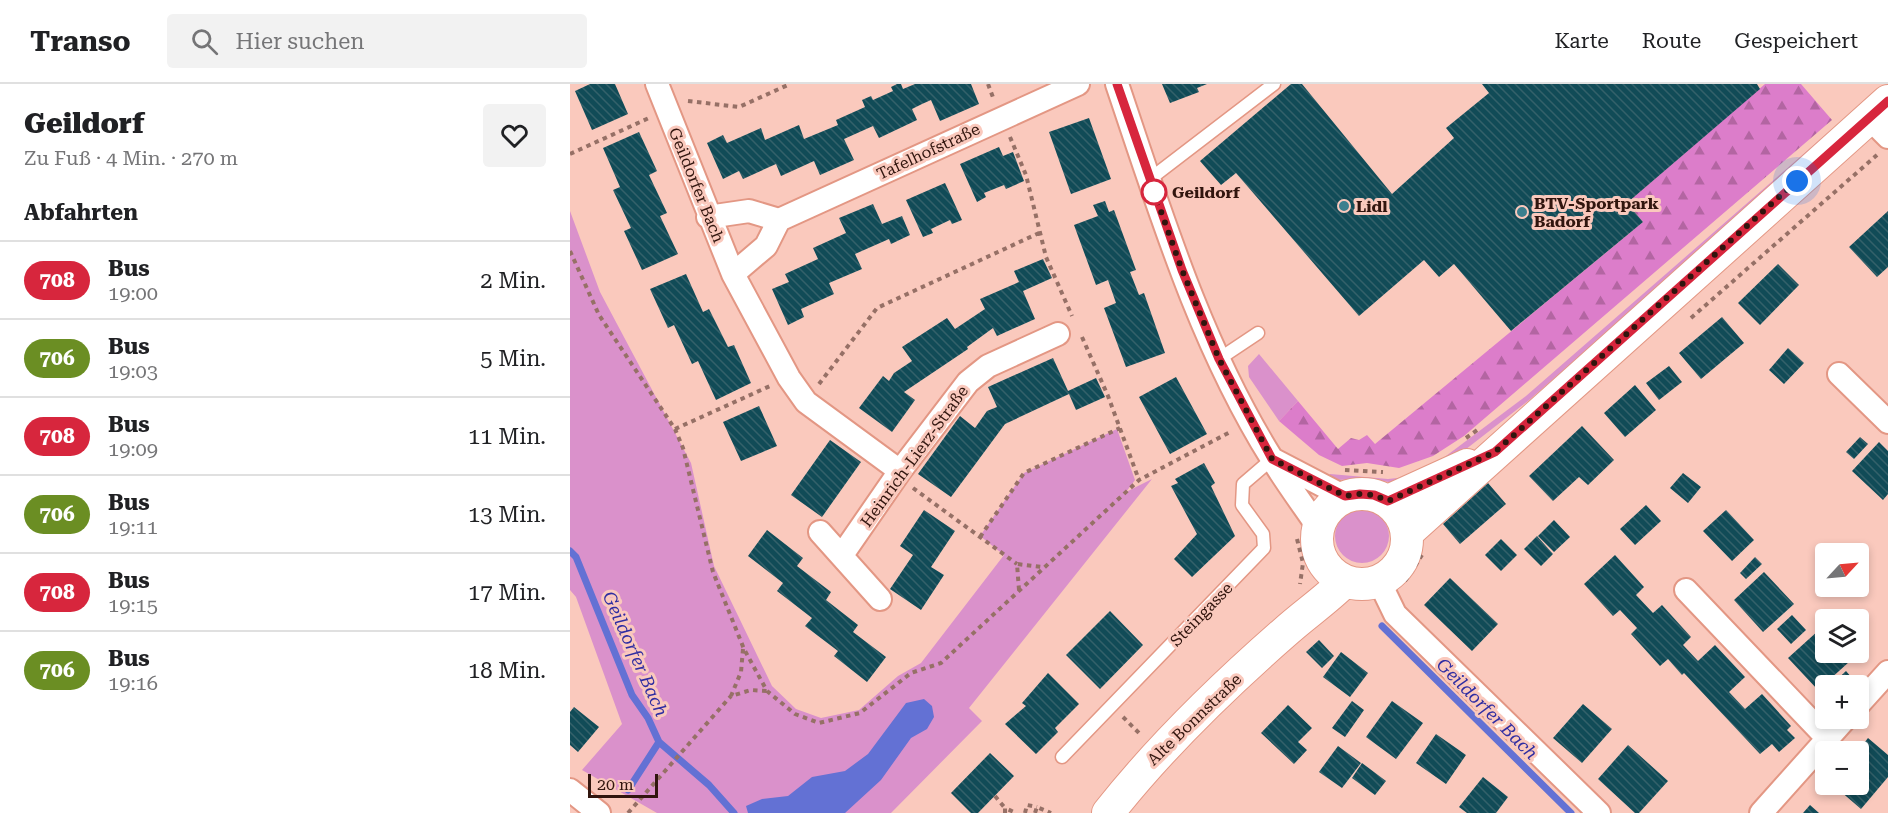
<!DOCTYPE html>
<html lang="de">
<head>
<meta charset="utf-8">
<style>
  body { margin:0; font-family:"Roboto Serif",serif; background:#f2f2f2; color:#202124; height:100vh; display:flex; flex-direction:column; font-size:22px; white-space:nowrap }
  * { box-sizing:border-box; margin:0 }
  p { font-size:20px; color:#757577 }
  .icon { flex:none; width:33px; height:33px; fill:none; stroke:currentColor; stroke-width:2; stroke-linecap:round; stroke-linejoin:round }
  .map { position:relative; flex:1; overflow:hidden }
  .sheet { display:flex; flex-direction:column; background:#fff; width:570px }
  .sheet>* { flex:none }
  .badge { padding:0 12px; border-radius:20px; font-size:21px; line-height:39px }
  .needle { width:39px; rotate:64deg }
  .buttons { position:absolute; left:1245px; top:459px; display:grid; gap:12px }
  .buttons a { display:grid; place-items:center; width:54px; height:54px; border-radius:6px; background:#fff; box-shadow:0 3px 9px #0003; font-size:30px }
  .scale { position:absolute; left:18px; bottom:15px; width:70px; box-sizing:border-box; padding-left:6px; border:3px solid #31150e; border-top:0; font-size:16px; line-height:21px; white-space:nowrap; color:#31150e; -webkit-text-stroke:4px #fac9bd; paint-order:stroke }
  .you { position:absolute; width:30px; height:30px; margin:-15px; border:4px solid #fff; border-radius:50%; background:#1a73e8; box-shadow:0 0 0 9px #1a73e833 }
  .map>.badge { position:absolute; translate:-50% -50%; box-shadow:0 0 0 3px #fff }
  h2 { padding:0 24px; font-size:22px; line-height:54px }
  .round { display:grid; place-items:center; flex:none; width:63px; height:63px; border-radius:6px; background:#f2f2f2 }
  .summary { display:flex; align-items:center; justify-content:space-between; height:102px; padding:0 24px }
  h1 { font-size:28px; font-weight:800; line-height:45px }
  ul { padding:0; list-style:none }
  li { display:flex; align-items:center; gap:18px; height:78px; padding:0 24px; border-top:2px solid #e0e0e0 }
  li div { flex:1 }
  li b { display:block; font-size:22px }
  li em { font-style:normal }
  li .badge { min-width:66px; font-weight:700; text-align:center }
  header { display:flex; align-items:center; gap:36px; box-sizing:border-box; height:84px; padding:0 30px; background:#fff; border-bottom:2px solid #e0e0e0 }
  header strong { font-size:28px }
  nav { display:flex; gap:33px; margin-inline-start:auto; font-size:21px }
  .search { width:420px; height:54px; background:#f2f2f2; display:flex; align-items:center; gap:15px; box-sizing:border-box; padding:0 21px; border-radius:6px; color:#757577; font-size:22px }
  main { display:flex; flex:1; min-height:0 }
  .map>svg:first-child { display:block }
  .green { fill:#da91cb }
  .forest { fill:url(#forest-firs) }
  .water { fill:#6371d4 }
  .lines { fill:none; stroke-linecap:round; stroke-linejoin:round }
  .stream { stroke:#6371d4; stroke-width:7 }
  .building { fill:url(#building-back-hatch) }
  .service-casing { stroke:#e39784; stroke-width:15 }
  .minor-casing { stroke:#e39784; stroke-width:26 }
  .secondary-casing { stroke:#e39784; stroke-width:34 }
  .path { stroke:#967066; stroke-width:4; stroke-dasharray:4.5 4.5; stroke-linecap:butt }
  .service { stroke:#fff; stroke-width:12 }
  .minor { stroke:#fff; stroke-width:22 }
  .secondary { stroke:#fff; stroke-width:32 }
  .line-casing { stroke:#fff; stroke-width:14 }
  .line { stroke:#d7263d; stroke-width:9 }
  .walk { stroke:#31150e; stroke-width:6; stroke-dasharray:0 10.8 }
  .stop-dot { fill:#fff; stroke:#d7263d; stroke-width:3 }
  .poi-dot { fill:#3b7f8e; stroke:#fac9bd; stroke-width:2 }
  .labels { text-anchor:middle; stroke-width:6; stroke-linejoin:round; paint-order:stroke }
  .street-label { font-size:16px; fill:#31150e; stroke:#fac9bd }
  .stop-label { font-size:16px; font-weight:bold; fill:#31150e; stroke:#fac9bd; text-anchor:start }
  .poi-label { font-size:16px; font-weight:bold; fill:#31150e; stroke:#fac9bd; text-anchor:start }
  .water-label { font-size:18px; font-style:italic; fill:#2f2da2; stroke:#fac9bd }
</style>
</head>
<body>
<header>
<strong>Transo</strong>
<div class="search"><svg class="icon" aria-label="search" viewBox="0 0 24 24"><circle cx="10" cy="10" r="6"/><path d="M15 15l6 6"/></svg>Hier suchen</div>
<nav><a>Karte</a><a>Route</a><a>Gespeichert</a></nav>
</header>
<main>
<section class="sheet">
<div class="summary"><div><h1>Geildorf</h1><p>Zu Fuß · 4 Min. · 270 m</p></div><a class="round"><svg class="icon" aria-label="heart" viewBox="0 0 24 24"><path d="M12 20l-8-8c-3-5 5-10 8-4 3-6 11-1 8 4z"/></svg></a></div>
<h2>Abfahrten</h2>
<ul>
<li><span class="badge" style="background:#d7263d;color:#fff">708</span><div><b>Bus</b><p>19:00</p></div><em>2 Min.</em></li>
<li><span class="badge" style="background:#6b8e23;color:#fff">706</span><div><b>Bus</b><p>19:03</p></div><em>5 Min.</em></li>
<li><span class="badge" style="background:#d7263d;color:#fff">708</span><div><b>Bus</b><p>19:09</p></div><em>11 Min.</em></li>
<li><span class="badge" style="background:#6b8e23;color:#fff">706</span><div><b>Bus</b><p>19:11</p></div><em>13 Min.</em></li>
<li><span class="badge" style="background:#d7263d;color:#fff">708</span><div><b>Bus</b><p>19:15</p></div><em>17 Min.</em></li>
<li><span class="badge" style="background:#6b8e23;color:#fff">706</span><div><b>Bus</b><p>19:16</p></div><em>18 Min.</em></li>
</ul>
</section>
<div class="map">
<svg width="1318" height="729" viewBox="0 0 1318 729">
  <defs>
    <pattern id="forest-firs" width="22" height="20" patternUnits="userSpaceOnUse" patternTransform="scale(1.5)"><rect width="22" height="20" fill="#dc7dca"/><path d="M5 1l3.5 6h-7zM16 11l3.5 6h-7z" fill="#b365a2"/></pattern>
    <pattern id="building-back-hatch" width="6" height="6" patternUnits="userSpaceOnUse" patternTransform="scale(1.5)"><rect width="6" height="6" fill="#114b57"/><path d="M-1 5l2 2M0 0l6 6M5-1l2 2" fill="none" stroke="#34616a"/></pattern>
  </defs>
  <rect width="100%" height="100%" fill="#fac9bd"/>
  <!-- green -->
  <path class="green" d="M1261 46 1253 62 958 317 882 376 864 381 956 312Z
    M0 127 30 208 121 379 144 482 202 602 226 625 251 634 289 626 328 592 351 579 434 471 410 452 454 389 547 345 565 396 556 408 582 395 399 624 412 637 321 729H87L12 686 52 640 6 513 0 506Z
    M689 270 728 317 709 337 679 293 678 282Z
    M760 390 818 395 837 393 826 399 797 395 765 396 758 393Z
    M765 452a27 27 0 1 1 54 0a27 27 0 1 1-54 0Z"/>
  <!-- forest -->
  <path class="forest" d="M1195 0H1231L1262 36 894 352 863 372 829 384 797 379 772 382 749 371 709 337 728 317 768 365 781 354 789 356 797 351 805 360 1073 138 1057 119Z"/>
  <!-- water -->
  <path class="water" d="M354 615 362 622 364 633 357 645 341 654 311 696 275 729H178L176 722 192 715 218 712 242 693 275 687 298 670 336 619Z"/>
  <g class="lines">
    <!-- stream -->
    <path class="stream" d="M0 467 6 473 62 611 78 634 89 658 139 701 164 729
      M812 542 1001 729
      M58 706 89 658"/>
  </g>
  <!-- building -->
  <path class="building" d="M20 0H45L58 30 22 46 5 7Z
    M327 0H331L333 5 345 0H401L409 20 370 37 361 16 352 20 342 25 347 36 309 54 303 42 274 55 284 76 250 91 244 77 211 92 206 80 173 95 169 87 153 95 137 59 153 51 157 59 191 44 195 56 229 41 234 55 268 41 266 36 295 23 292 16 301 12 303 16 323 7 321 3Z
    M592 0H637L627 4 629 8 600 19Z
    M721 0H732L822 110 884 54 876 44 919 9 912 0H1187L1190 5 1057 119 1073 138 941 247 884 180 869 193 854 176 789 232 666 89 651 101 630 77Z
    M519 34 541 95 501 110 479 48Z
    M69 48 87 87 79 91 97 129 90 132 108 170 72 186 54 147 61 144 43 106 50 103 33 64Z
    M429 63 433 72 443 68 454 97 436 105 434 101 414 109 416 113 407 118 390 80Z
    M375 99 392 136 382 140 380 136 361 145 363 149 353 153 336 116Z
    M535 117 539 128 544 126 566 186 560 188 569 211 574 209 595 269 556 283 534 224 546 219 538 196 526 201 504 141 528 132 523 121Z
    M303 120 312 140 332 132 340 151 321 160 319 155 285 170 292 185 259 199 264 210 231 225 234 233 218 241 202 205 219 198 215 190 248 175 243 164 276 149 269 134Z
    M1318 127V183L1307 193 1279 163Z
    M473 175 482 194 453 207 465 235 427 252 423 244 397 263 398 265 334 308 345 316 322 348 289 324 313 292 319 297 324 289 342 277 332 263 377 234 385 245 415 225 410 215 449 198 444 187Z
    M1208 180 1229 201 1190 241 1168 219Z
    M116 190 133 228 139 225 158 263 164 261 181 299 146 316 128 277 122 280 104 241 98 244 80 205Z
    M1152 233 1174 259 1131 295 1109 269Z
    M1218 264 1234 279 1214 300 1199 286Z
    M483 274 498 307 526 294 535 313 506 326 499 310 435 340 381 413 348 390 390 332 405 344 417 327 427 323 418 303Z
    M1099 282 1112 298 1089 316 1076 299Z
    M606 293 637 350 600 370 569 313Z
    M1065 301 1086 326 1055 353 1034 329Z
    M189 322 207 362 171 377 153 338Z
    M1012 342 1044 376 1018 401 1009 393 983 417 959 392Z
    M1290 353 1298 360 1284 375 1276 368Z
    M260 356 291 378 252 433 221 411Z
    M1309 358 1318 367V410L1313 416 1282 387Z
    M634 379 645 399 641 402 665 452 622 493 604 475 627 450 601 402 608 399 605 395Z
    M1113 389 1131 403 1118 419 1100 404Z
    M918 399 936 420 890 460 873 440Z
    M1076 421 1091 437 1065 461 1050 445Z
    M354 426 385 447 361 483 374 491 351 526 320 505 343 471 330 462Z
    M1156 426 1184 456 1162 477 1133 447Z
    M984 436 1000 453 984 468 968 452Z
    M197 446 233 474 227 482 261 508 256 516 288 541 283 548 316 573 297 598 264 572 268 567 235 542 242 534 207 507 213 499 178 472Z
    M967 452 983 470 971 482 954 465Z
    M931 455 947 471 931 487 915 471Z
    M1045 471 1074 503 1066 511 1083 529 1092 521 1121 553 1113 561 1128 577 1145 561 1175 593 1159 608 1175 625 1192 610 1221 642 1217 646 1225 654 1209 668 1202 660 1190 670 1114 589 1112 591 1098 575 1090 582 1061 550 1067 544 1050 526 1043 532 1014 500Z
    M1185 473 1192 480 1176 495 1170 489Z
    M1194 488 1224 520 1193 548 1164 516Z
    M880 494 928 540 902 567 854 521Z
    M540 527 573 561 530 605 496 571Z
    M1222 531 1236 546 1221 560 1207 545Z
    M1249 546 1256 552V568H1270L1279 578 1248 606 1218 574Z
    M749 556 764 572 752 584 736 568Z
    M771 568 798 589 780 613 753 593Z
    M1276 587 1282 594 1274 602H1260Z
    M478 589 509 620 485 644 488 648 466 670 435 640 456 622 452 619Z
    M782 617 794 626 775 653 762 644Z
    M822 617 853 639 826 675 796 653Z
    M1013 620 1042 645 1012 679 983 654Z
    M718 621 742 644 728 658 737 666 724 680 691 649Z
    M4 623 29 643 8 668 0 661V628Z
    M866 650 896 671 876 700 846 679Z
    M1298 654 1318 671V693L1291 725 1262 700H1288L1287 668Z
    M1058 661 1098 697 1069 729H1065L1028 695Z
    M768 662 791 679 772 704 749 688Z
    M420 669 444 692 408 729H401L381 709Z
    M792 679 816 697 805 711 782 694Z
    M913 693 938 713 926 729H897L889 723Z
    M1240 721 1249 729H1233Z"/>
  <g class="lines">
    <!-- service casing -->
    <g class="service-casing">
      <path id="service" d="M580 95 704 0
        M649 275 688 249
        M492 673 694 464 693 450 672 421 673 400 702 375"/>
    </g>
    <!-- minor casing -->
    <g class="minor-casing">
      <path id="minor" d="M87 0 163 190 219 294 236 318 330 387
        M547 0C590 127 630 260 702 375 716 398 733 421 748 443
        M1298 33 1318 53
        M138 133 179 127 209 136 508 0
        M163 190 196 162 209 136
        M1269 290 1318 338
        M704 376 775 413
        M250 448 310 515
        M272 471 330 387 398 298 418 282 488 250
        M809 497 825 530 1029 729
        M1116 506 1258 655
        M1288 621 1318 588
        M0 706 29 729
        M1191 729 1276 634"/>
    </g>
    <!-- secondary casing -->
    <g class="secondary-casing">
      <path id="secondary" d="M747 455a45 45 0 1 1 90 0a45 45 0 1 1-90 0Z
        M818 417 897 381
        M838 448 1318 17
        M538 729C590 663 652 603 715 548 735 530 756 516 775 497"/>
    </g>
    <!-- path -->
    <path class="path" d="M418 0 424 16
      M118 17 169 23 220 0
      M440 53 456 91 476 173 502 232
      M0 70 79 34
      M0 167 29 231 105 345 113 364 143 488 174 565 197 607 225 630 249 639 290 629 341 589 371 579 569 396 662 347
      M1121 234 1307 71
      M512 253 538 312 569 396
      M249 300 307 224 469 149
      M105 345 200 302
      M896 354 910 344
      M775 386 813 388
      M343 404 447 480
      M410 453 454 389 550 344
      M727 455 733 479 730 500
      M835 497 852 471
      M449 506 447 480 472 483
      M173 565 171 588 161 612 181 606 197 607
      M553 633 571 651
      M425 712 435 724
      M58 729 161 612
      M435 729V724L446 729
      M455 729 457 721 467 723
      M465 729 467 723 481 729"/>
    <!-- service -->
    <use href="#service" class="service"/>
    <!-- minor -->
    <use href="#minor" class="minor"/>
    <!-- secondary -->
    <use href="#secondary" class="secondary"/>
  </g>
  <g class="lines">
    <!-- line casing -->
    <g class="line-casing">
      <path id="line" d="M547 0 612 186 649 275 702 375 775 412 790 410 804 411 818 417 925 368 1318 17"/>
    </g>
    <!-- line -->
    <use href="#line" class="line"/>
    <!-- walk -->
    <path class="walk" d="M584 108 612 186 649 275 702 375 775 412 790 410 804 411 818 417 925 368 1227 97"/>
  </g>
  <!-- markers -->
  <circle class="stop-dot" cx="584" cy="108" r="12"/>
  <g class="poi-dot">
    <circle cx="774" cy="122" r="6"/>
    <circle cx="952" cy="128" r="6"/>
  </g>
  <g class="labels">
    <!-- street labels -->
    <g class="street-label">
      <text transform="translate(358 67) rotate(-25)" y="6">Tafelhofstraße</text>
      <text transform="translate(127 101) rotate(68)" y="6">Geildorfer Bach</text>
      <text transform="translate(344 372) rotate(-54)" y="6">Heinrich-Lierz-Straße</text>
      <text transform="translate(631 530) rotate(-46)" y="6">Steingasse</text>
      <text transform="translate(624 635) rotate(-44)" y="6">Alte Bonnstraße</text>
    </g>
    <!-- stop labels -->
    <g class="stop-label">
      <text x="602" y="114">Geildorf</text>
    </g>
    <!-- poi labels -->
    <g class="poi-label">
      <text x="964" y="125">BTV-Sportpark<tspan x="964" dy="18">Badorf</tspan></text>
      <text x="786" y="128">Lidl</text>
    </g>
    <!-- water labels -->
    <g class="water-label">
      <text transform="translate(65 570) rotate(66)" y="6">Geildorfer Bach</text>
      <text transform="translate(917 625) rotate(45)" y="6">Geildorfer Bach</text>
    </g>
  </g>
</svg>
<div class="buttons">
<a><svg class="needle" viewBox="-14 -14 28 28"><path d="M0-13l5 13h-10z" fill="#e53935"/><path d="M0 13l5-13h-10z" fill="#757577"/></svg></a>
<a><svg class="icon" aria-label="layers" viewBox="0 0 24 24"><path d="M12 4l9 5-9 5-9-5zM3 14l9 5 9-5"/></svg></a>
<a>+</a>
<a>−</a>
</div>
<div class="scale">20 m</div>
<div class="you" style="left:1227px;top:97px"></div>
</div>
</main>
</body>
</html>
